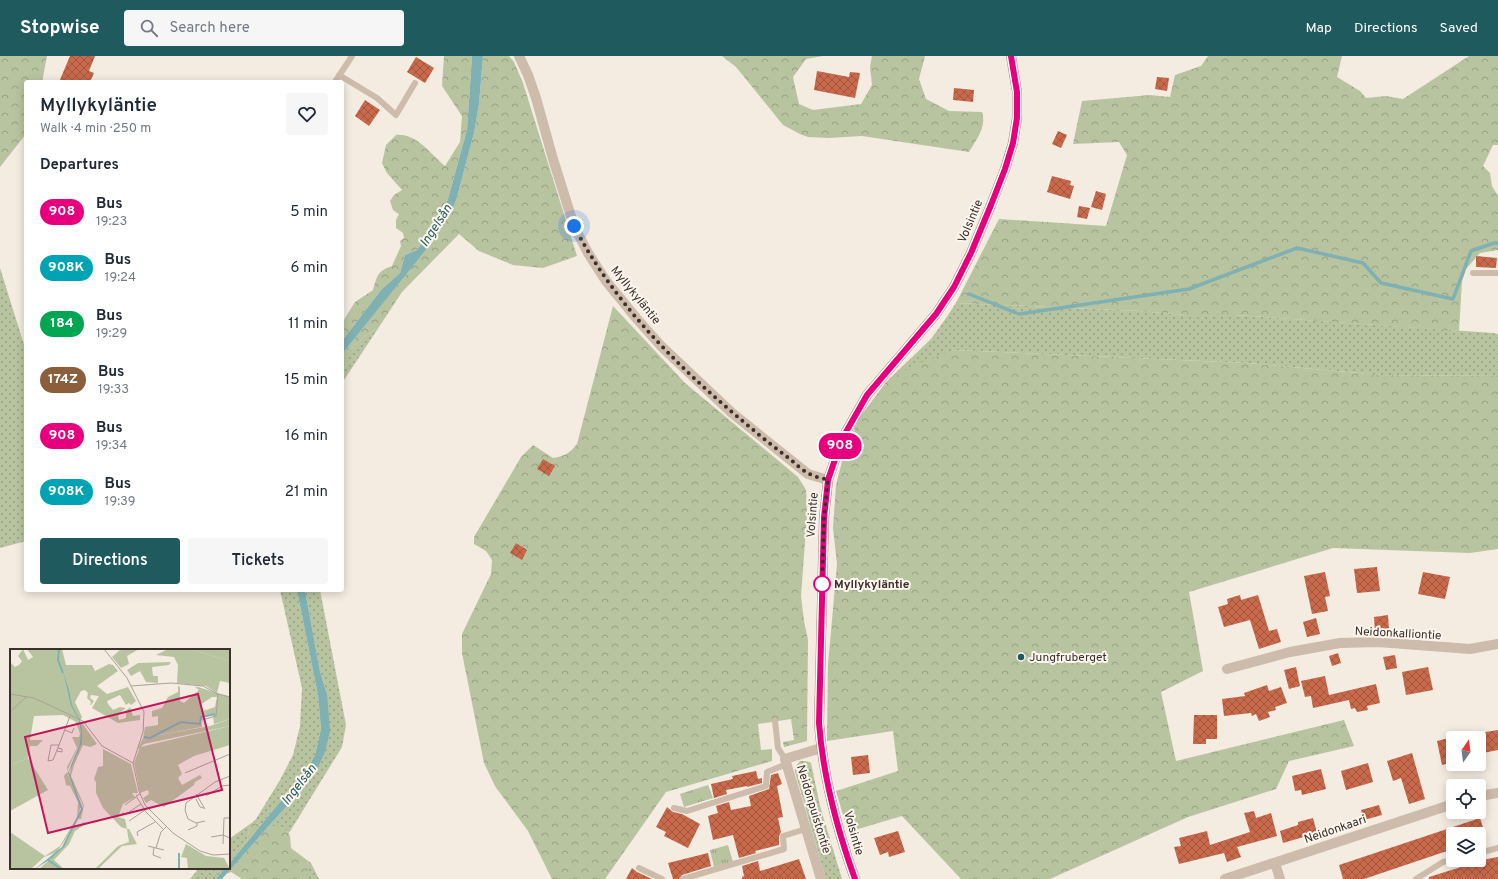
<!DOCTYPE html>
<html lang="en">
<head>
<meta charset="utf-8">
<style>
  body { margin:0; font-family:Overpass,sans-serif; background:#f6f6f7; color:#1f2937; height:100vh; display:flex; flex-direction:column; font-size:15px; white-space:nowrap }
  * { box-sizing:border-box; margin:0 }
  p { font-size:13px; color:#747a83 }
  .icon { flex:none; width:22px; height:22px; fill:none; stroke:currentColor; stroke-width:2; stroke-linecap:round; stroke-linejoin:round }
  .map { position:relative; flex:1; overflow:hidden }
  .drawer { position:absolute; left:24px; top:24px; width:320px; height:512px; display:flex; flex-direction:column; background:#fff; border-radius:4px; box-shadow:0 2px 10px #0003 }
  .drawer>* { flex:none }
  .badge { padding:0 8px; border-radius:13px; font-size:14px; line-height:26px }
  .needle { width:26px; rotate:14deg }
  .buttons { position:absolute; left:1446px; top:675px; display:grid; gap:8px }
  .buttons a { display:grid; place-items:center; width:40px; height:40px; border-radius:4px; background:#fff; box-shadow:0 2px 10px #0003; font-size:20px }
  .you { position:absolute; width:20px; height:20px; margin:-10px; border:3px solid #fff; border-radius:50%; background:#1a73e8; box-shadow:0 0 0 6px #1a73e833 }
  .map>.badge { position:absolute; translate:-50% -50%; box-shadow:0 0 0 2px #fff }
  h2 { padding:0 16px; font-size:15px; line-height:36px }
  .round { display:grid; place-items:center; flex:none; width:42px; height:42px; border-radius:4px; background:#f6f6f7 }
  .overview { display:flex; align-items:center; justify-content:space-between; height:68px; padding:0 16px }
  h1 { font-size:19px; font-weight:600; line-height:30px }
  .primary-button { display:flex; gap:8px; margin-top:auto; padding:8px 16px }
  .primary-button a { flex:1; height:46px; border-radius:4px; background:#1f5a5e; color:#fff; font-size:16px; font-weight:600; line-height:46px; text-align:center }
  .primary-button a+a { background:#f6f6f7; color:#1f2937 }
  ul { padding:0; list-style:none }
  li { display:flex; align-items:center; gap:12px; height:56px; padding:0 16px }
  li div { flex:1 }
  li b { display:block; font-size:15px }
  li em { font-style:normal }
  li .badge { min-width:44px; font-weight:700; text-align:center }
  header { display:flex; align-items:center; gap:24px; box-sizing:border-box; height:56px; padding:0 20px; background:#1f5a5e; color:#fff }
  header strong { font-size:19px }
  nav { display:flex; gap:22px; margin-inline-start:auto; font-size:14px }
  .search { width:280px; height:36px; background:#f6f6f7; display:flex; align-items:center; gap:10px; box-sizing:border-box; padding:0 14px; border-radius:4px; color:#747a83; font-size:15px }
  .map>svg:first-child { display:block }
  .grass { fill:url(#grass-dots) }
  .forest { fill:url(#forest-crowns) }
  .park { fill:url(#park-tufts) }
  .water { fill:#7fb0b2 }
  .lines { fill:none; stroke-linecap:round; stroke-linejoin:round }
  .stream { stroke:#7fb0b2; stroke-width:3.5 }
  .building { fill:url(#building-cross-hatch) }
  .lane { stroke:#cdbbac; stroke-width:6 }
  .street { stroke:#cdbbac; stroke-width:10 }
  .secondary { stroke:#a18a7d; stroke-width:10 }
  .line-casing { stroke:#fff; stroke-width:9 }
  .line { stroke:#e6007e; stroke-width:6 }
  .walk { stroke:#3b302b; stroke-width:4; stroke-dasharray:0 7.2 }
  .stop-dot { fill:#fff; stroke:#e6007e; stroke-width:2 }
  .poi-dot { fill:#1f5a5e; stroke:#fbf5ee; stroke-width:1.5 }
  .labels { text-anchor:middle; stroke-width:4; stroke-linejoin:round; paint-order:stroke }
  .street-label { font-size:12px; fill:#3b302b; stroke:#fbf5ee }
  .stop-label { font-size:12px; font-weight:bold; fill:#3b302b; stroke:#fbf5ee; text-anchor:start }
  .poi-label { font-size:12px; fill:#3b302b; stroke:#fbf5ee; text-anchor:start }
  .water-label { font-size:13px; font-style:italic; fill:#1f5a5e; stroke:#fbf5ee }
  .inset-river { fill:none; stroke:#7fb0b2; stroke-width:2 }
  .inset-road { fill:none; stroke:#aaa098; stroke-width:1 }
  .view { fill:#c2185b; fill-opacity:0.15; stroke:#c2185b; stroke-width:2 }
  .inset-edge { fill:none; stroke:#3b302b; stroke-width:2 }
</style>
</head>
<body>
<header>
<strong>Stopwise</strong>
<div class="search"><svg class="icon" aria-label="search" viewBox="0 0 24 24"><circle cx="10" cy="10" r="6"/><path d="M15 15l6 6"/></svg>Search here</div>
<nav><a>Map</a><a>Directions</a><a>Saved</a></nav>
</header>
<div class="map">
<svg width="1498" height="823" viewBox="0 0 1498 823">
  <defs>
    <pattern id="grass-dots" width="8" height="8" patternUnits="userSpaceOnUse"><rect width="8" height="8" fill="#b8c4a0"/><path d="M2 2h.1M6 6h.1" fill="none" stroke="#97a083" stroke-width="1.8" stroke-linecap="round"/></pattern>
    <pattern id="forest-crowns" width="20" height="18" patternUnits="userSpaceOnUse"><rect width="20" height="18" fill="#b8c4a0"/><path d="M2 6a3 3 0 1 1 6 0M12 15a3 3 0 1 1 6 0" fill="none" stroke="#97a083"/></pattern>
    <pattern id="park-tufts" width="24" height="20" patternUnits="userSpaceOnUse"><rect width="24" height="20" fill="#b8c4a0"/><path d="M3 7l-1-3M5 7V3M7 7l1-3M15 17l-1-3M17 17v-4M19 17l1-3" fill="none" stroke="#97a083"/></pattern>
    <pattern id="building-cross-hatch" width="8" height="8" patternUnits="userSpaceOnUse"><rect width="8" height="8" fill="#c8694b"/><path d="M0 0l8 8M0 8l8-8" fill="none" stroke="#a4573f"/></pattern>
  </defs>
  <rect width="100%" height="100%" fill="#f4ebe1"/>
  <!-- grass -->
  <path class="grass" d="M0 212 26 295V485L0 492Z
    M956 247 1139 255 1185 259H1236L1493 277 1498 278V320L1381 319 1247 307 954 294 886 326 931 283 944 265Z
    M379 271 342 327V313L346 309 348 296 366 279Z
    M280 534H297L318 639 321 673 315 699 308 712 261 769 253 766 256 763 280 724 293 699 300 670 302 632Z
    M305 534H320L346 669 342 691 289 777C283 770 277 770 268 771L315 717 327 638 320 616Z
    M800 705H806L811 707 820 750 842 823H826L795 716V711Z
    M250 768 247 786 229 808V783Z
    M307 804 311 807 319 823H301C309 818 309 813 307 804Z
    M199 812H225L216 823H190Z"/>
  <!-- forest -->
  <path class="forest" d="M0 0H47L42 26H26V78L0 111Z
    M444 0H472L467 74 448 143 442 157 417 194 405 199 400 217 381 234 342 285V268L345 262 355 246 373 234C377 219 378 215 392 210L401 190 400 185 404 182 403 177 396 172V164L399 158 393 154 390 145 394 139 402 134 387 117 382 107 386 89 396 79C417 77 430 98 445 110L460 86 462 60 442 30Z
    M483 0H509L514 6 523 27 577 200 543 212 513 209 479 195 459 178 402 236 379 271 366 279 348 296C348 304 348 307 342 313V298L418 202 457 141 474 77 479 48Z
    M722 0H823L806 3 793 21 799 48 813 54 861 48 872 29 870 11 872 0H925L919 23 926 43 949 55 982 56C987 71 976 84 969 96L862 80 829 82 808 81 800 78 783 69 736 11Z
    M1208 0H1342L1337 21 1360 35 1366 42 1386 40 1403 43 1469 0H1498V89H1493L1483 110 1490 117 1492 130 1498 140V194L1480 197 1466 213 1462 225 1459 275 1236 259H1185L1139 255 956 247 999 163 1106 170 1127 99 1119 86 1073 88 1082 45 1150 39 1170 41 1175 19 1201 10Z
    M613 250 685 327 798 421 806 434 807 459 801 540 804 565 808 584 807 685 784 691 783 686 794 684 791 663 758 668 761 694 772 693V705L666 736 605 823H552L528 775 495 730 484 707 462 597V578L491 518 492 504 486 495 474 488V481L521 401 533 389 553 402C565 400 570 397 577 388Z
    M954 294 1247 307 1381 319 1498 320V493L1470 497 1333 492 1189 536 1203 615 1161 636 1176 705 1344 664 1354 690 1289 705 1276 733 1188 761 1050 823H961L902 760 848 776 836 735 898 715 893 675 827 685 828 609 837 508 833 472 836 429 846 390 860 361 886 326 914 309Z
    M253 766 261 769 247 786 250 768Z
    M276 770C291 773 290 778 291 792L307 804C309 813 309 818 301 823H242L231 816 226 818 268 771Z"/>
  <!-- park -->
  <path class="park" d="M708 729 713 742 684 751 680 738Z
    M728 789 733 806 714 811 710 794Z"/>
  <!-- water -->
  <path class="water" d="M472 0H483L479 48 474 77 457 141 450 159 428 191 342 298V285L381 234 400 217 405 199 417 194 442 157 448 143 467 74Z
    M297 534H305L320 616 327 638 330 675 325 696 315 717 306 728 222 823H216L225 812H229V808L308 712 315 699 321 673 318 639Z"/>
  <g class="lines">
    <!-- stream -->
    <path class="stream" d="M969 238 1019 258 1189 233 1297 192 1363 207 1381 227 1453 243 1471 195 1494 187H1498"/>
  </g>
  <!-- building -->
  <path class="building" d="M70 0H95L89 15 94 17 90 26H59Z
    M416 1 434 12 425 27 407 16Z
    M817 15 849 21 850 16 860 17 855 42 814 34Z
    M1157 21 1169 22 1167 35 1155 33Z
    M954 32 974 34 973 46 953 44Z
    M365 44 380 54 369 70 355 60Z
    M1058 75 1067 79 1061 92 1052 88Z
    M1052 120 1071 125 1070 129 1074 130 1070 143 1047 136Z
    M1096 135 1106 138 1102 154 1091 151Z
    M1079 150 1090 152 1087 163 1077 161Z
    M1476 200 1497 202 1496 212 1476 211Z
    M543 403 555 410 549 420 537 413Z
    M516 487 527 494 522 504 510 497Z
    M1377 511 1380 535 1357 537 1354 513Z
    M1325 516 1330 540 1325 541 1328 555 1312 558 1304 520Z
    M1423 516 1450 521 1445 543 1418 538Z
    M1240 539 1241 544 1258 539 1269 575 1277 573 1281 586 1259 593 1250 564 1224 571 1218 551 1228 548 1227 543Z
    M1388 559 1389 574 1375 576 1374 561Z
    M1316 562 1320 578 1307 581 1303 566Z
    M1338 597 1341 607 1332 610 1329 600Z
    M1395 599 1397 612 1386 614 1383 601Z
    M1296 611 1300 630 1289 633 1284 614Z
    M1428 611 1433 634 1406 639 1402 616Z
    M1325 620 1329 639 1376 628 1380 647 1367 650 1368 654 1357 656 1355 652 1351 653 1349 644 1313 652 1311 640 1305 641 1301 625Z
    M1267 629 1269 635 1281 631 1287 647 1275 651 1276 654 1268 656 1270 661 1259 665 1256 658 1252 660 1251 657 1224 660 1222 643 1245 640 1244 637Z
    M1194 659H1217V683H1206V688H1193Z
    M1498 674V694L1483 697 1479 677Z
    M1453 681V706L1442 709 1437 685Z
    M1412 697 1425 743 1409 748 1401 722 1393 725 1387 705Z
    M868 699 870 717 853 719 851 701Z
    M1368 707 1373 726 1346 734 1341 715Z
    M1321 713 1326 733 1302 739 1301 734 1295 735 1292 720Z
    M756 715 758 723 762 722V727L747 731V730L726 734 727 738 714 742 711 728 733 723 732 720Z
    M778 717 782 728 777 730 783 761 778 762 781 776 779 780V789L755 795 756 797 739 802 733 779 713 784 708 760 718 757 716 750 729 746 731 754 751 750 749 740 769 733 771 719Z
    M1379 749 1382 759 1364 764 1361 754Z
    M667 751 673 756 682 758 700 768 688 792 664 780 666 776 656 771Z
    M1254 755 1256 762 1271 757 1277 780 1237 791 1241 801 1227 806 1224 797 1179 808 1174 791 1181 790 1179 782 1207 775 1210 789 1250 776 1244 757Z
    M1313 762 1317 777 1283 787 1280 775 1298 769V766Z
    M1480 762 1485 778H1453V784L1447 786 1450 794 1364 823H1343L1339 809Z
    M898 775 905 796 889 801 888 796 880 799 874 782Z
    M708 797 711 810 682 819 679 823H673L668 807Z
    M1498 801V823H1429V821L1461 811 1460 808Z
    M799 803 806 823H742V821L744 820 742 810 758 805 760 815Z
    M632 812 637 816 652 823H626Z"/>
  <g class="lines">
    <!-- lane -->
    <path class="lane" d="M339 19 377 42 396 59 415 27
      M335 26 352 0
      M1473 217H1498
      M775 665 778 692 785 703
      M674 752 687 755 766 730 767 716 787 708
      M1479 797 1498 792
      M639 812 662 823
      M683 823 784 793 783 780 806 773
      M1416 823 1443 806 1453 804"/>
    <!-- street -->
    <path class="street" d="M519 0 528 19 536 42 553 103 574 170 588 197 606 225 637 263 661 290 732 357 808 418 828 424
      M1227 613 1290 596 1340 587 1378 586 1470 593 1498 588
      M821 692 785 703 821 823
      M1479 740 1498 737
      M1275 807 1280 823
      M1225 823 1453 748"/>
    <!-- secondary -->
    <path class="secondary" d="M855 823C837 773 823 720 819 667L824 462 828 424 842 383 867 339 936 258 954 231 971 197 991 149 1005 113 1013 87 1017 62V36L1011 0"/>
  </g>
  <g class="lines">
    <!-- line casing -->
    <g class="line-casing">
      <path id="line" d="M855 823C837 773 823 720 819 667L824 462 828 424 842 383 867 339 936 258 954 231 971 197 991 149 1005 113 1013 87 1017 62V36L1011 0"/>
    </g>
    <!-- line -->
    <use href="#line" class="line"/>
    <!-- walk -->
    <path class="walk" d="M574 170C616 251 681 314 751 372 764 383 778 394 791 404 797 409 802 414 808 417 814 421 822 422 828 424L824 462 822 528"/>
  </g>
  <!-- markers -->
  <circle class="stop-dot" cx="822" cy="528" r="8"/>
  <circle class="poi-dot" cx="1021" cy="601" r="4"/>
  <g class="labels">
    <!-- street labels -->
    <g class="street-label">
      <text transform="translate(970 165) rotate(-67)" y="4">Volsintie</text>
      <text transform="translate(636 239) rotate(51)" y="4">Myllykyläntie</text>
      <text transform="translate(812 459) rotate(-86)" y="4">Volsintie</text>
      <text transform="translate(1398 577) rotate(3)" y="4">Neidonkalliontie</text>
      <text transform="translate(814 753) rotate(73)" y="4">Neidonpuistontie</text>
      <text transform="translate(1335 773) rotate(-19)" y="4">Neidonkaari</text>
      <text transform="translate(854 777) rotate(74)" y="4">Volsintie</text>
    </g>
    <!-- stop labels -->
    <g class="stop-label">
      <text x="834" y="532">Myllykyläntie</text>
    </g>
    <!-- poi labels -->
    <g class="poi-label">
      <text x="1029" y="605">Jungfruberget</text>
    </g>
    <!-- water labels -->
    <g class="water-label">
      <text transform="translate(435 169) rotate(-57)" y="5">Ingelsån</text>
      <text transform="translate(298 728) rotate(-52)" y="5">Ingelsån</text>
    </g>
  </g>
  <!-- overview -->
  <g transform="translate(10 593)">
    <rect width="220" height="220" fill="#f4ebe1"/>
    <path d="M179 0H194L220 6V12ZM220 70V77L134 95 127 101 133 89 200 77ZM18 109 38 141 0 162V116ZM66 109 61 127 74 156 71 170H68L73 157 59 126ZM57 123 71 157 67 170 68 153 60 137 56 136 54 127ZM66 170 64 176 69 177 74 173 76 175 65 182 59 195 44 211 54 220H29L52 200 63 179 47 203 34 208 21 220H0V183L35 207 50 197ZM117 180H119L127 195 112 197 88 220H85L108 197 119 193Z" fill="#b8c4a0"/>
    <path d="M13 0 18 11 23 8 17 0H52L56 16H82L85 22 99 15 103 16 108 22 87 37 97 45 118 38 126 52 121 56 119 54 116 56 110 46 97 52 98 55 103 61 110 58 116 59 108 65 109 71 116 69V62L120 58 123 67 130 66V71L108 74 82 59 89 47 81 46 80 49 84 52 80 57 81 53 77 49 78 44 75 41 71 42 65 53 72 68 70 71 87 95 80 98 73 96 60 125 61 116 72 94V91L70 73 68 71 71 83V92L58 120V125L57 118 67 99 62 88H69L70 85 66 73 53 66 24 67 20 91H33L27 97H20L18 109 0 116V13L5 18 9 16 12 12 8 7ZM111 0H129L117 7 119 15 111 19 102 8ZM158 0H179L220 12V34L210 32 207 44 196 37 167 34 168 16 164 8 146 6ZM194 0H220V6H214ZM161 13 159 16 142 18 143 27H148V34L136 33 130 22 121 27 117 21 128 14ZM168 37 170 38V52L174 54 189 41 185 38H188L220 48V70L204 75 203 66 194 68 191 71 192 78 133 89 135 78 148 76V67L142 68V62L152 59 158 48 168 43ZM202 48H207L205 58 193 62 190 56ZM220 77V96L184 107 168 116 172 125 168 129 172 136 190 126 192 129 185 133 184 136 154 158 141 151 136 154 133 149 139 145 138 141 130 144 124 114 130 98ZM93 100 121 115 128 144H122L125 148 113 155 108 168 115 170 117 180 111 178 93 159 86 144V133L84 130 88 118 93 117ZM176 195 196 207 214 209 220 220H178L177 209 171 208Z" fill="#b8c4a0" fill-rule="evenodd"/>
    <path d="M53 22 59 41 62 56 69 69 72 80V94L59 123 73 160 54 198 42 209 25 220 52 198 71 160 58 124 70 94 71 83 68 69 61 57Z" fill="#7fb0b2"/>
    <path class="inset-river" d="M49 0 48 11 53 24M134 88 140 89 171 73 190 75 191 68 205 65M169 204V220M38 211 51 220"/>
    <path class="inset-road" d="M94 0 117 29 134 63 133 83 123 114 129 142 135 156 163 184 190 202 203 206 220 205M121 37 161 34 193 37 208 45 220 48M0 45 24 49 73 72 92 97 123 114M0 63 16 48M192 71 206 67 208 45M55 81 62 84 64 79M49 96 43 111 38 112 41 96H49L60 67M47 102 52 103V100L48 99M175 124 220 105M130 145 126 147 136 163 153 180M186 145 195 160M196 147 212 137 220 136M186 150 190 158 194 159M115 156 126 148M112 164 116 165 131 155M119 172 135 161M195 172 186 174 178 170 175 161 176 154 205 133 220 127M178 181 187 177V174M128 187 127 183 145 173M201 188 213 186 220 189M213 195 214 169H220M138 197 154 201M144 199 143 206 151 209M146 199 151 183 156 178"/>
    <path class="view" d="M188 45 212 141 38 184 15 88Z"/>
    <rect width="220" height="220" class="inset-edge"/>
  </g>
</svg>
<div class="buttons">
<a><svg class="needle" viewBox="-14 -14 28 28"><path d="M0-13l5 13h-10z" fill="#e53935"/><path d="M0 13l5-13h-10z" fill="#747a83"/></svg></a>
<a><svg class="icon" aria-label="locate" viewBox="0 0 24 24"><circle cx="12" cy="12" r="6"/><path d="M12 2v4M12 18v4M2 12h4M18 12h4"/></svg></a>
<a><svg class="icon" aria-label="layers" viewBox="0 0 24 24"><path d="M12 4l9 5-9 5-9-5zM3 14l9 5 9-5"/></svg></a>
</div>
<div class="you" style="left:574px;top:170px"></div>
<b class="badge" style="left:840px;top:390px;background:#e6007e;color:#fff">908</b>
<section class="drawer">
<div class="overview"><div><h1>Myllykyläntie</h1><p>Walk · 4 min · 250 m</p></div><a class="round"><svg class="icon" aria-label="heart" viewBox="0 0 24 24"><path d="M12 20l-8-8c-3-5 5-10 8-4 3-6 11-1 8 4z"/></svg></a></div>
<h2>Departures</h2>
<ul>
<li><span class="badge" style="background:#e6007e;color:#fff">908</span><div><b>Bus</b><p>19:23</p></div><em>5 min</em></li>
<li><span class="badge" style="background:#00a3b4;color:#fff">908K</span><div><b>Bus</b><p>19:24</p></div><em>6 min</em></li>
<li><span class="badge" style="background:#00a651;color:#fff">184</span><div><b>Bus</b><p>19:29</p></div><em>11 min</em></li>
<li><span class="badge" style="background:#8b5e3c;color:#fff">174Z</span><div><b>Bus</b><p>19:33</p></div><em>15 min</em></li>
<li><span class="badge" style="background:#e6007e;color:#fff">908</span><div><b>Bus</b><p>19:34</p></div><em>16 min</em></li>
<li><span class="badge" style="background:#00a3b4;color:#fff">908K</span><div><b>Bus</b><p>19:39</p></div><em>21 min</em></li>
</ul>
<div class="primary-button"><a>Directions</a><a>Tickets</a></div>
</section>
</div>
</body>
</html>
